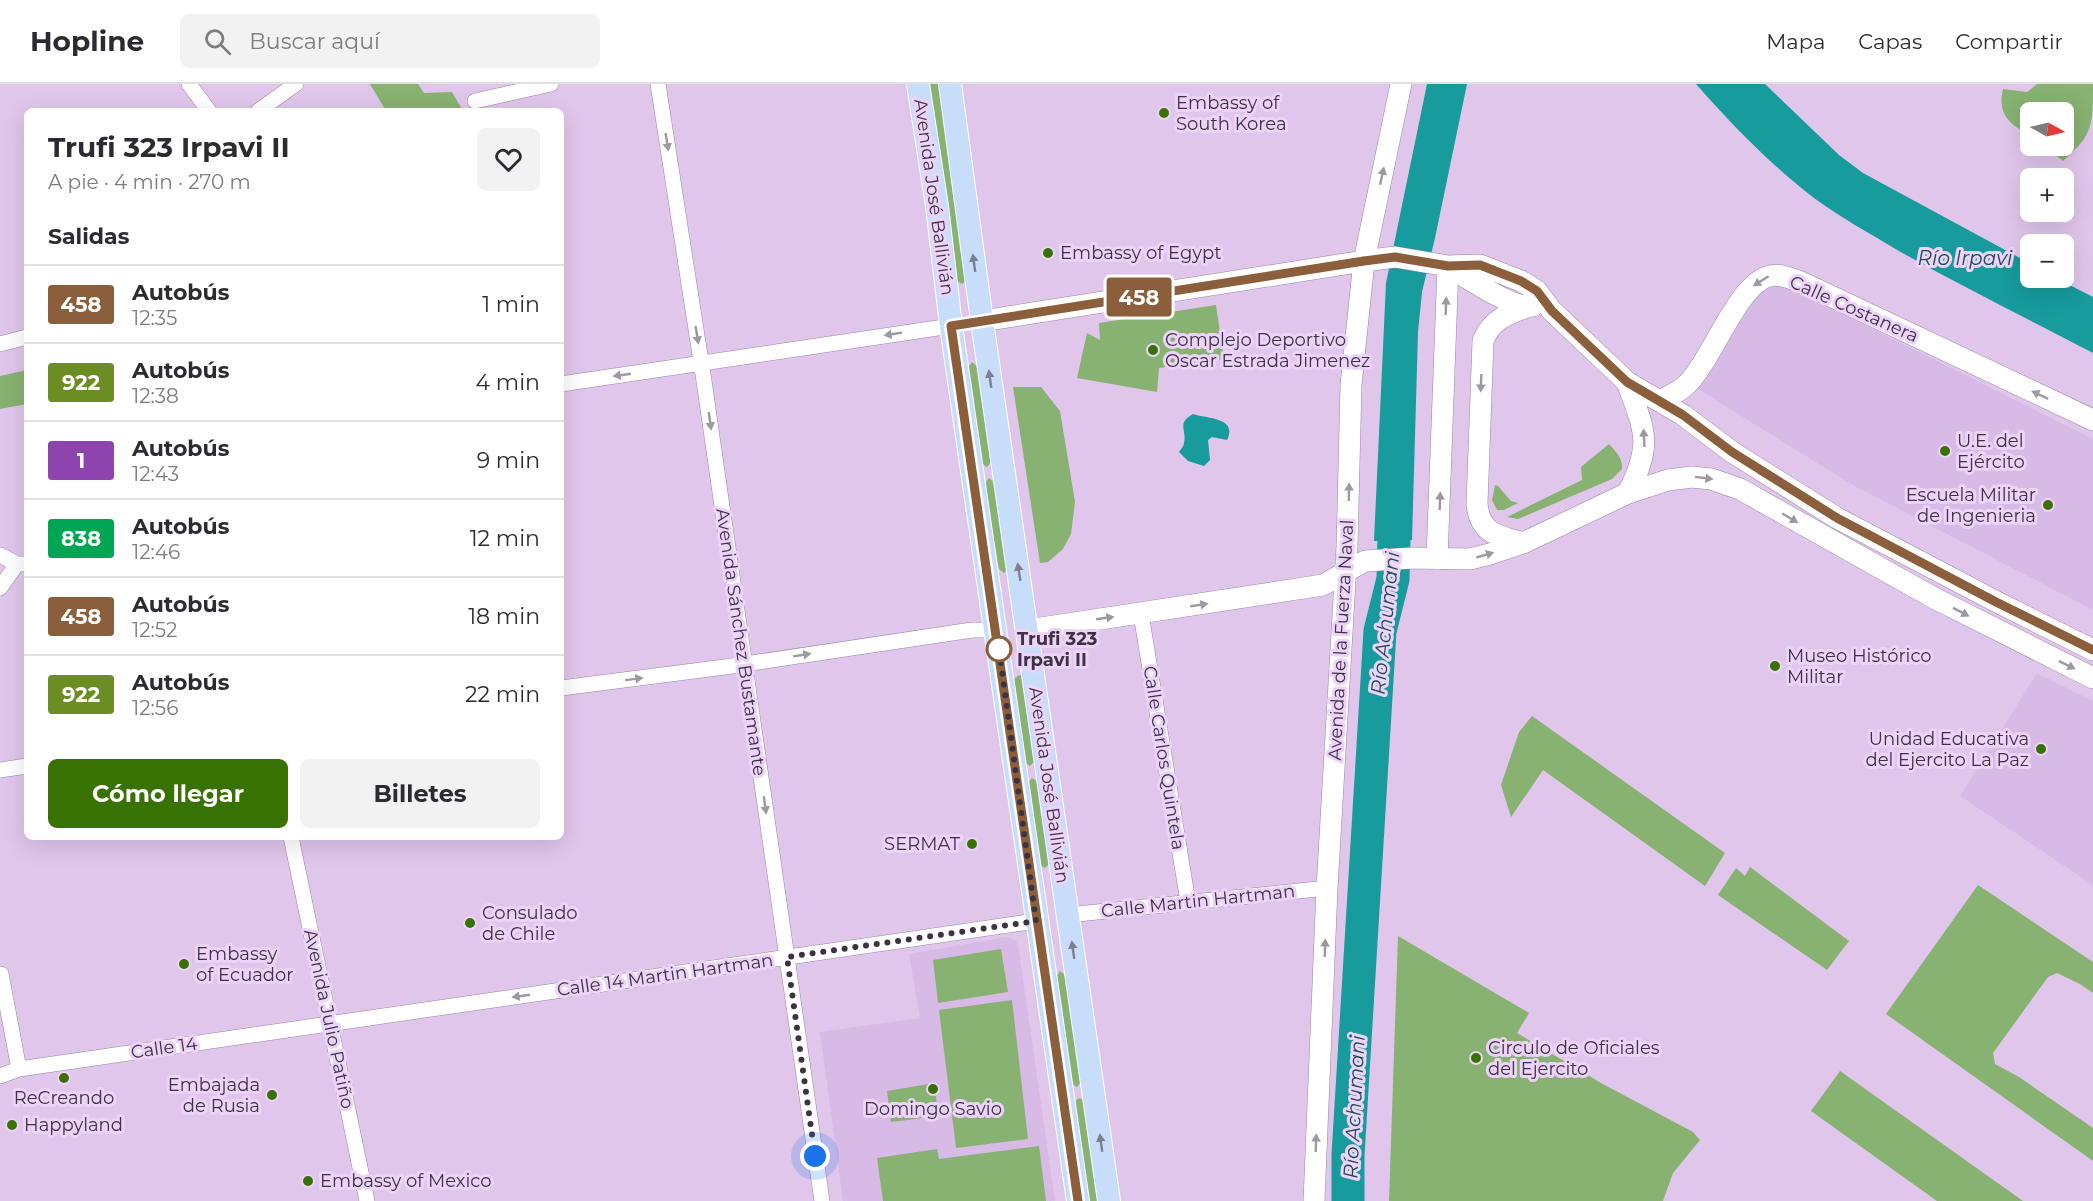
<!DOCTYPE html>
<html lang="es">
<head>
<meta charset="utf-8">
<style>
  body { margin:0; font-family:Montserrat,sans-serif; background:#f2f2f3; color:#2b2b33; height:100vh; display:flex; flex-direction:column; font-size:22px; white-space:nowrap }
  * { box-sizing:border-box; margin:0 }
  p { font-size:20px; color:#7c7c81 }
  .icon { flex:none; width:33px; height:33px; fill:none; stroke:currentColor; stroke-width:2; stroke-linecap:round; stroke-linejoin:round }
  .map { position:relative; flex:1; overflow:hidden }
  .panel { position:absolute; left:24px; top:24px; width:540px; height:732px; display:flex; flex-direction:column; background:#fff; border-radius:9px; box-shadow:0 6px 24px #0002 }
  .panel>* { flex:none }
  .badge { padding:0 12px; border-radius:4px; font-size:21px; line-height:39px }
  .needle { width:39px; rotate:98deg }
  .buttons { position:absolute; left:2020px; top:18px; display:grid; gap:12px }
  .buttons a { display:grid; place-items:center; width:54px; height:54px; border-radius:9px; background:#fff; box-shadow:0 6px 24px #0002; font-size:30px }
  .you { position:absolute; width:30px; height:30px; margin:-15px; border:4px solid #fff; border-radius:50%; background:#1a73e8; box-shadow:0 0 0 9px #1a73e833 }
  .map>.badge { position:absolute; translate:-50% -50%; box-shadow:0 0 0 3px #fff }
  h2 { padding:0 24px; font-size:22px; line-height:54px }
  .round { display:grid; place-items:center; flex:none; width:63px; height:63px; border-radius:9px; background:#f2f2f3 }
  .head { display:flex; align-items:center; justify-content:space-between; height:102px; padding:0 24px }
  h1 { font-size:28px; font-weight:700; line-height:45px }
  .button { display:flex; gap:12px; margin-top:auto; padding:12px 24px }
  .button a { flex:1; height:69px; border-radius:9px; background:#387202; color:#fff; font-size:24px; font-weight:700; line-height:69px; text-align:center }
  .button a+a { background:#f2f2f3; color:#2b2b33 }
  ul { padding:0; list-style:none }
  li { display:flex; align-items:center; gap:18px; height:78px; padding:0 24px; border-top:2px solid #e1e1e2 }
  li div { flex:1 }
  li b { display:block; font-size:22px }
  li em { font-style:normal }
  li .badge { min-width:66px; font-weight:700; text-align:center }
  header { display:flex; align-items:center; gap:36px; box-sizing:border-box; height:84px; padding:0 30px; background:#fff; border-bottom:2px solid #e1e1e2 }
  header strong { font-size:28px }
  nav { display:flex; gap:33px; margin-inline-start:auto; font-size:21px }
  .search { width:420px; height:54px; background:#f2f2f3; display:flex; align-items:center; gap:15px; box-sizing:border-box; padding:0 21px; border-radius:9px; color:#7c7c81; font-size:22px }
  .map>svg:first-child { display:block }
  .built { fill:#d8bae6 }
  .green { fill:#87b271 }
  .water { fill:#179b9c }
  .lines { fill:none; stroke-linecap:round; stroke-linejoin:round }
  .river { stroke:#179b9c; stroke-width:33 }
  .street-casing { stroke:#9c84a7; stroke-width:16 }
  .secondary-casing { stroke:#9c84a7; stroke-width:22 }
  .primary-casing { stroke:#fff; stroke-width:24 }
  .street { stroke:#fff; stroke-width:15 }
  .secondary { stroke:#fff; stroke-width:21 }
  .primary { stroke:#c8ddfa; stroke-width:22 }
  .oneway { fill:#9e98a0 }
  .oneway2 { fill:#7b7f94 }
  .line-casing { stroke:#fff; stroke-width:14 }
  .line { stroke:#8b5e3c; stroke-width:9 }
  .walk { stroke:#3c3241; stroke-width:6; stroke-dasharray:0 10.8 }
  .poi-dot { fill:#387202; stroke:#edd3f9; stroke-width:2 }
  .stop-dot { fill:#fff; stroke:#8b5e3c; stroke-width:3 }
  .labels { text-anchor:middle; stroke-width:6; stroke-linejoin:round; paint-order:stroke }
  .poi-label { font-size:18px; fill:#3c3241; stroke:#edd3f9; text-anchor:start }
  .street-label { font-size:18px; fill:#3c3241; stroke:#edd3f9 }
  .stop-label { font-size:18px; font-weight:bold; fill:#3c3241; stroke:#edd3f9; text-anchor:start }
  .water-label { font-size:20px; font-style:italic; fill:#1c4e4e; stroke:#edd3f9 }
</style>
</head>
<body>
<header>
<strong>Hopline</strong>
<div class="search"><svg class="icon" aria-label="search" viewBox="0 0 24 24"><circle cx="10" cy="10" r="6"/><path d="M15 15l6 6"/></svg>Buscar aquí</div>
<nav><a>Mapa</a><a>Capas</a><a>Compartir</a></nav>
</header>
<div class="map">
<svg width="2093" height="1117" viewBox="0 0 2093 1117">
  <rect width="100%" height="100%" fill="#e0c6eb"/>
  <!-- built -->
  <path class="built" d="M1776 200 1801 209 2093 355V526L1851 400 1698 305 1758 210Z
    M2037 589 2093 617V801L1960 712Z
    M1006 853 1015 856 1018 861 1055 1117H843L820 948 920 934 909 870Z"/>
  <!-- green -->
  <path class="green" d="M370 0H418L424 9 452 8 463 27H386Z
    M928 0H939L967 196 962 200 957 197Z
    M2037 0H2093C2093 41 2093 51 2063 77L2044 62H2064V28H2031V52C2010 40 1997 31 2003 5L2027 8Z
    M1216 221 1224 275 1159 284 1157 308 1077 294 1087 249 1100 256 1099 239Z
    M972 278 978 283 991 378 987 383 981 379 968 284Z
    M27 286V320L0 325V292Z
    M1013 303H1041L1060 327 1075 418 1071 450 1063 465 1048 478 1040 479Z
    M1609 360C1616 368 1623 374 1622 385L1612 395 1518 435 1507 433 1582 396 1581 383Z
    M989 394 995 399 1009 484 1004 489 999 485 984 400Z
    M1495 401 1498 402 1511 417 1518 419 1504 426H1497L1492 416Z
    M1019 591 1024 593 1035 677 1030 682 1025 679 1014 595Z
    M1532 632 1725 769 1705 802 1543 686 1511 733 1501 701 1519 648Z
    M1032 694 1038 698 1050 779 1045 784 1040 781 1028 699Z
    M1750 783 1849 857 1827 886 1718 811 1736 784 1745 792Z
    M1978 801 2093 878V909L2080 900 2057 889 2048 893 1993 969 1995 980 2019 993 2093 1044V1077L1886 930Z
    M1398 852 1529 929 1517 949 1601 999 1693 1048 1700 1056 1673 1089 1663 1117H1389Z
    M1001 865 1008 908 938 919 933 876Z
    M1060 887 1066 892 1081 998 1077 1003 1071 999 1056 893Z
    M1012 916 1028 1055 956 1064 939 926Z
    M1840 987 2023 1117H1937L1811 1027Z
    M934 999 938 1028 931 1033 891 1038 887 1007Z
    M1079 1014 1084 1016 1099 1117H1089L1074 1018Z
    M1039 1062 1046 1117H883L877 1074 937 1065 939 1075Z"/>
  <!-- water -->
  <path class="water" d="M1427 0H1467L1435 154 1422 208 1418 248 1412 456 1374 457 1386 199Z
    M1696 0H1765L1839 71 1863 89 2031 180V194H2056L2093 213V269C2028 235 1963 203 1899 167 1871 150 1841 134 1814 114 1770 80 1732 41 1696 0Z
    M1193 330C1207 335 1238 333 1227 356L1212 353 1208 356 1210 376 1204 382 1188 377 1179 368C1181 365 1184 362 1184 359 1187 345 1176 340 1193 330Z"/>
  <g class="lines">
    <!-- river -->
    <path class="river" d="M1348 1117V1071L1380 547 1393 495 1395 410"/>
    <!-- street casing -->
    <g class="street-casing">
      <path id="street" d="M189 0 209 27
        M658 0 704 297 822 1117
        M475 17 551 0
        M258 27 296 0
        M0 260 27 253
        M561 300 951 242
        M0 471 17 480H25
        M0 504 17 480
        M1141 530 1188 818
        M561 604 725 583 972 546H996
        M0 686 27 682
        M291 753 367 1117
        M1068 831 1327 804
        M1 890 19 985
        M0 992 19 985 1036 837"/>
    </g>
    <!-- secondary casing -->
    <g class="secondary-casing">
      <path id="secondary" d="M1448 182C1465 193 1514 226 1533 222
        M982 237 1364 177 1395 173 1448 182 1480 181 1521 197 1537 207 1552 227 1627 298 1683 331 1732 368 1837 434 1997 518 2093 566
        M1627 298C1645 348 1653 359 1628 409
        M1659 317C1667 313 1677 309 1684 303 1711 280 1737 199 1770 192 1780 189 1792 195 1801 198L2093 336
        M1523 459C1498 452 1480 450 1477 420L1483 257C1491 236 1507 230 1527 223
        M1437 475 1448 182
        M1028 546 1323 501 1365 477 1412 474 1470 475 1490 470 1523 459 1628 409 1668 396 1692 393 1711 395 1740 405 1934 514 2093 594
        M1314 1117 1327 804 1347 463 1351 301 1364 177 1401 0"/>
    </g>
    <!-- primary casing -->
    <g class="primary-casing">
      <path id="primary" d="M918 0 937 122 951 242 1078 1117
        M950 0 982 237 1109 1117"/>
    </g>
    <!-- street -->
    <use href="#street" class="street"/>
    <!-- secondary -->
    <use href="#secondary" class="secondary"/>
    <!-- primary -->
    <use href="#primary" class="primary"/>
  </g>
  <!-- one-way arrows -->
  <defs><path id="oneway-solid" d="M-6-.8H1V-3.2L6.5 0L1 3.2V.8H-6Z" transform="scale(1.5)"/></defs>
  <g class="oneway">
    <use href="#oneway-solid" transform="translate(667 58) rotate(81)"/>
    <use href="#oneway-solid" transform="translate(1382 92) rotate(-78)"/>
    <use href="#oneway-solid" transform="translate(1761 197) rotate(148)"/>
    <use href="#oneway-solid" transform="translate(1446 222) rotate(-88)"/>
    <use href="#oneway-solid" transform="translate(893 250) rotate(171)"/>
    <use href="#oneway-solid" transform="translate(697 251) rotate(81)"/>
    <use href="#oneway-solid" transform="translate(622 291) rotate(172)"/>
    <use href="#oneway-solid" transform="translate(1481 299) rotate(92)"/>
    <use href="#oneway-solid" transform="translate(2040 311) rotate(-155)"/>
    <use href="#oneway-solid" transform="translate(710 337) rotate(82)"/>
    <use href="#oneway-solid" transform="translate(1644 354) rotate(-93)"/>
    <use href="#oneway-solid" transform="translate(1704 394) rotate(7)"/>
    <use href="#oneway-solid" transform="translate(1349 408) rotate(-89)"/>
    <use href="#oneway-solid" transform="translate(1440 417) rotate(-88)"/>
    <use href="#oneway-solid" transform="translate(1790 434) rotate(30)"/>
    <use href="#oneway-solid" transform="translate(1485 471) rotate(-16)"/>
    <use href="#oneway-solid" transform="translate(1199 521) rotate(-9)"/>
    <use href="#oneway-solid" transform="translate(1961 528) rotate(27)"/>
    <use href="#oneway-solid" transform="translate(1105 534) rotate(-8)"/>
    <use href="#oneway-solid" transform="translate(802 571) rotate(-9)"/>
    <use href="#oneway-solid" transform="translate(2067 581) rotate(26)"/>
    <use href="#oneway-solid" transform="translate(634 595) rotate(-7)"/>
    <use href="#oneway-solid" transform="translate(765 721) rotate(82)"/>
    <use href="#oneway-solid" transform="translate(1325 864) rotate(-88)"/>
    <use href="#oneway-solid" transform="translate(521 912) rotate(172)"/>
    <use href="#oneway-solid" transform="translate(1316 1059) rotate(-88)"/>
  </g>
  <g class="oneway2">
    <use href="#oneway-solid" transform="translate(974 179) rotate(-98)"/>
    <use href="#oneway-solid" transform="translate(990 295) rotate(-98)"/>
    <use href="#oneway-solid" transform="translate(1019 488) rotate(-99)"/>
    <use href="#oneway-solid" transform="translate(1073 866) rotate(-98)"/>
    <use href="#oneway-solid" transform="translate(1101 1059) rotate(-98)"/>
  </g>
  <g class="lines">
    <!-- line casing -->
    <g class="line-casing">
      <path id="line" d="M1078 1117 951 242 1364 177 1395 173 1448 182 1480 181 1521 197 1537 207 1552 227 1627 298 1683 331 1732 368 1837 434 1996 518 2093 566"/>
    </g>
    <!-- line -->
    <use href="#line" class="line"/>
    <!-- walk -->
    <path class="walk" d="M815 1072 787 873 1036 837 999 565"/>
  </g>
  <!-- markers -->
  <g class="poi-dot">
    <circle cx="1164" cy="29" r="6"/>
    <circle cx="1048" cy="169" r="6"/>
    <circle cx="1153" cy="266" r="6"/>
    <circle cx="1945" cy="367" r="6"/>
    <circle cx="2048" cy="421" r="6"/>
    <circle cx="1775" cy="582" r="6"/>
    <circle cx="2041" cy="665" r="6"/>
    <circle cx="972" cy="760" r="6"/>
    <circle cx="470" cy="839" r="6"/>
    <circle cx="184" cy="880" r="6"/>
    <circle cx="1476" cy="974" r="6"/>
    <circle cx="64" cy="994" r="6"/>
    <circle cx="933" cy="1005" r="6"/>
    <circle cx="272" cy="1011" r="6"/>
    <circle cx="12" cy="1041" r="6"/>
    <circle cx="308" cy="1097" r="6"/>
  </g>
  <circle class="stop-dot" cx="999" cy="565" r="12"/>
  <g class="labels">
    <!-- poi labels -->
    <g class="poi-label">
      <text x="1176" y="25">Embassy of<tspan x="1176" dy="21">South Korea</tspan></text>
      <text x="1060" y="175">Embassy of Egypt</text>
      <text x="1165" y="262">Complejo Deportivo<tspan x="1165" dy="21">Oscar Estrada Jimenez</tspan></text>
      <text x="1957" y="363">U.E. del<tspan x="1957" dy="21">Ejército</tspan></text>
      <text x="2036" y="417" text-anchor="end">Escuela Militar<tspan x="2036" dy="21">de Ingenieria</tspan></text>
      <text x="1787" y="578">Museo Histórico<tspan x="1787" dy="21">Militar</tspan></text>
      <text x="2029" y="661" text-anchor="end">Unidad Educativa<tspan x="2029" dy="21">del Ejercito La Paz</tspan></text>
      <text x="960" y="766" text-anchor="end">SERMAT</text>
      <text x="482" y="835">Consulado<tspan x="482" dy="21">de Chile</tspan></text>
      <text x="196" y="876">Embassy<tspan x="196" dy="21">of Ecuador</tspan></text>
      <text x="1488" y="970">Circulo de Oficiales<tspan x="1488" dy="21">del Ejercito</tspan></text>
      <text x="260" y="1007" text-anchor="end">Embajada<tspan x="260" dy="21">de Rusia</tspan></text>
      <text x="64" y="1020" text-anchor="middle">ReCreando</text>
      <text x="933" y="1031" text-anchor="middle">Domingo Savio</text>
      <text x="24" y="1047">Happyland</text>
      <text x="320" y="1103">Embassy of Mexico</text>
    </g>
    <!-- street labels -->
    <g class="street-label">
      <text transform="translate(934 113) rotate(82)" y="6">Avenida José Ballivián</text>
      <text transform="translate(1854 225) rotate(24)" y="6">Calle Costanera</text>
      <text transform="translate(1341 556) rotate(-87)" y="6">Avenida de la Fuerza Naval</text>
      <text transform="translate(741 558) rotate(82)" y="6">Avenida Sánchez Bustamante</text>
      <text transform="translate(1164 674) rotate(81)" y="6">Calle Carlos Quintela</text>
      <text transform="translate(1049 701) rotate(82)" y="6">Avenida José Ballivián</text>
      <text transform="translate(1198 817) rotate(-6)" y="6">Calle Martin Hartman</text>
      <text transform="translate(665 891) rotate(-8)" y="6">Calle 14 Martin Hartman</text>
      <text transform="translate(329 935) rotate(78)" y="6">Avenida Julio Patiño</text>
      <text transform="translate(164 964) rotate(-8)" y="6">Calle 14</text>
    </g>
    <!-- stop labels -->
    <g class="stop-label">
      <text x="1017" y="561">Trufi 323<tspan x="1017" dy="21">Irpavi II</tspan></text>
    </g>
    <!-- water labels -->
    <g class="water-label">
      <text x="1965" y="181">Río Irpavi</text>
      <text transform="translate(1385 539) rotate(-84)" y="7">Río Achumani</text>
      <text transform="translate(1354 1023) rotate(-87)" y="7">Río Achumani</text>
    </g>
  </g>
</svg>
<div class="buttons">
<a><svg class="needle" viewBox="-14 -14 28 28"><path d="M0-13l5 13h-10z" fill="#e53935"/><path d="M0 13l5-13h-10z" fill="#7c7c81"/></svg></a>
<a>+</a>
<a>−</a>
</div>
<div class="you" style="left:815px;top:1072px"></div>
<b class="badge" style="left:1139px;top:213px;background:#8b5e3c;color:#fff">458</b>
<section class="panel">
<div class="head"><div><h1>Trufi 323 Irpavi II</h1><p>A pie · 4 min · 270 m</p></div><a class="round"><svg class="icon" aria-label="heart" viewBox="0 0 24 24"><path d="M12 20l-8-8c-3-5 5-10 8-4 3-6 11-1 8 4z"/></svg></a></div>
<h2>Salidas</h2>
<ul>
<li><span class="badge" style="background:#8b5e3c;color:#fff">458</span><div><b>Autobús</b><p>12:35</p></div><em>1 min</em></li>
<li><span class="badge" style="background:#6b8e23;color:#fff">922</span><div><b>Autobús</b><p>12:38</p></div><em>4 min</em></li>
<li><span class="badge" style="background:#8e44ad;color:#fff">1</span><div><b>Autobús</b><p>12:43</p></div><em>9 min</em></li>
<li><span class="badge" style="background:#00a651;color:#fff">838</span><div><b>Autobús</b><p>12:46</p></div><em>12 min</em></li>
<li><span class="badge" style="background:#8b5e3c;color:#fff">458</span><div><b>Autobús</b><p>12:52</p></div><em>18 min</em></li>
<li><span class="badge" style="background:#6b8e23;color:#fff">922</span><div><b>Autobús</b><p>12:56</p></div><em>22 min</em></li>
</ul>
<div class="button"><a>Cómo llegar</a><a>Billetes</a></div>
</section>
</div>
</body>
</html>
